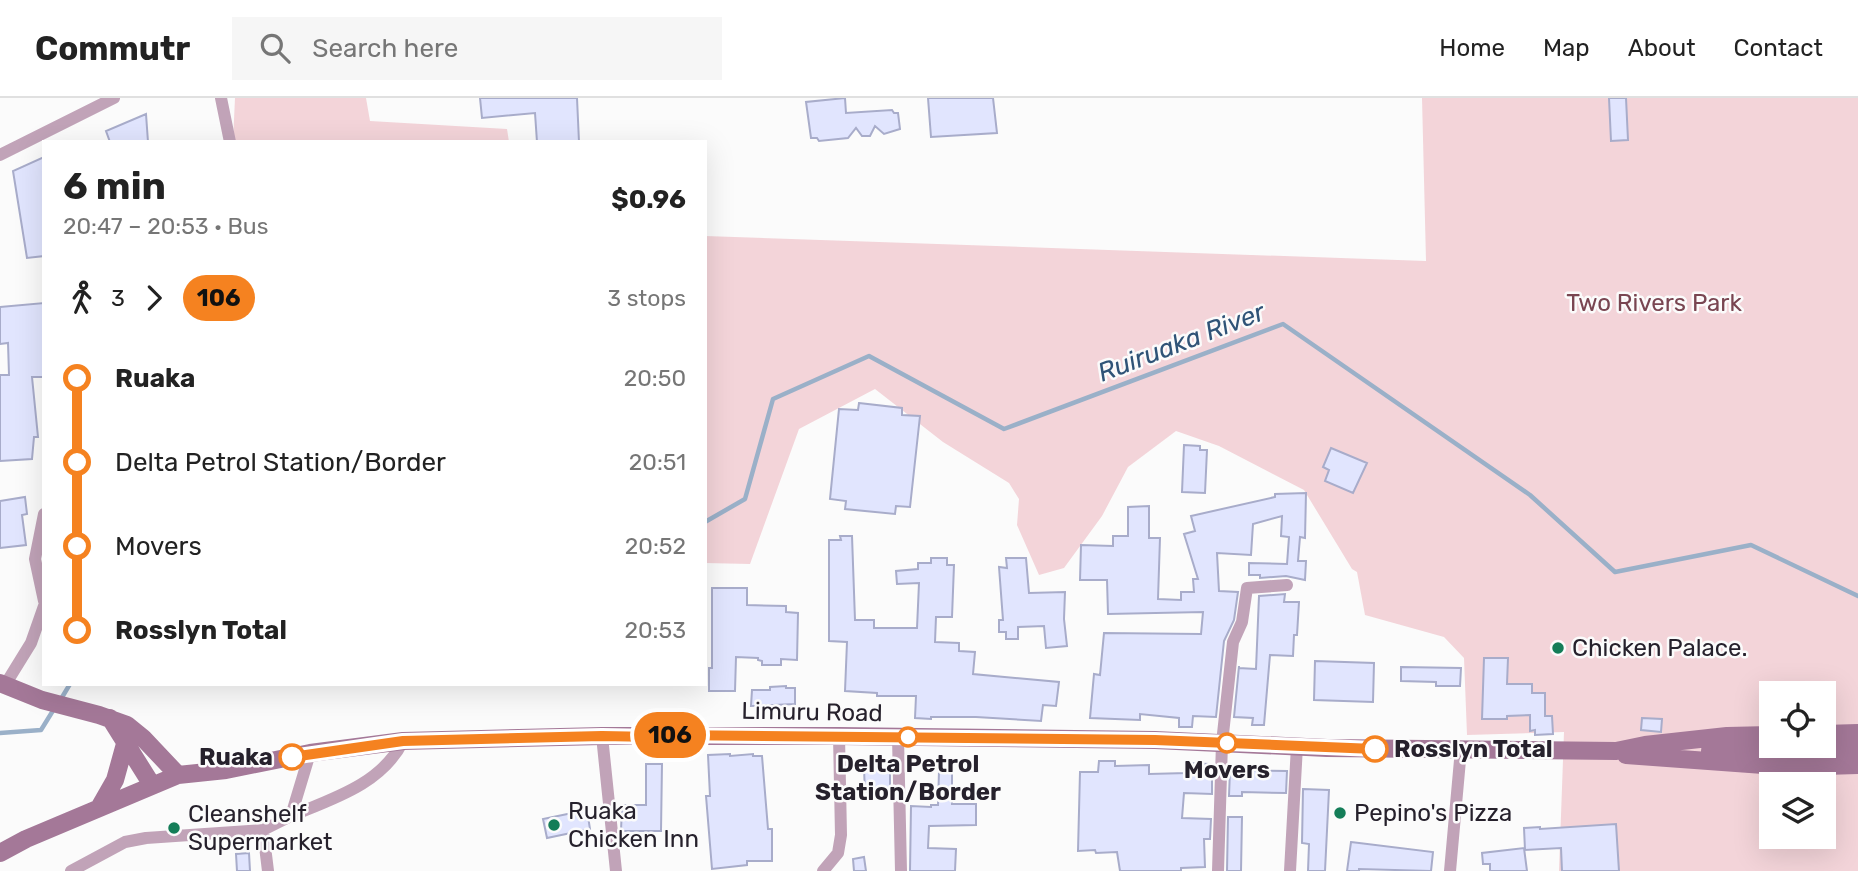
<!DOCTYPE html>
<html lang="en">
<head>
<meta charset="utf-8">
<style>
  body { margin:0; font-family:Rubik,sans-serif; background:#f6f6f6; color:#222; height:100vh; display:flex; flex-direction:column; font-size:26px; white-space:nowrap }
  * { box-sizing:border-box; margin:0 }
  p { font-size:23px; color:#767676 }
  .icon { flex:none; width:38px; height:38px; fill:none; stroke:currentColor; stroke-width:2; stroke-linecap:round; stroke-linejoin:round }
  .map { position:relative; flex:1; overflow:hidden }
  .side { position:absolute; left:42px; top:42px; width:665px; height:546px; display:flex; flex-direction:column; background:#fff; border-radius:0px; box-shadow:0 7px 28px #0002 }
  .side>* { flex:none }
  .badge { padding:0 14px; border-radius:23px; font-size:24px; line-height:46px }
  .fabs { position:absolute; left:1759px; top:583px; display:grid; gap:14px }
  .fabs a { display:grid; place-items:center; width:77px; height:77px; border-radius:0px; background:#fff; box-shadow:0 7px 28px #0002; font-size:35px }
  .map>.badge { position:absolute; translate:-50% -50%; box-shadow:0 0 0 4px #fff }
  .legs { display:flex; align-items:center; gap:10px; height:77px; padding:0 21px; font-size:23px }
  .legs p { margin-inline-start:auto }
  .headline { display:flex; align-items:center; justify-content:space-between; height:119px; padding:0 21px }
  h1 { font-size:38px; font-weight:700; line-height:52px }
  ul { padding:0 21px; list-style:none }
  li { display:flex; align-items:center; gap:24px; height:84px; font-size:26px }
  li i { display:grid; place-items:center; width:10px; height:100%; margin:0 9px; background:currentColor }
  li i::after { content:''; width:18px; height:18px; margin:-9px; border:5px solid; border-radius:50%; background:#fff }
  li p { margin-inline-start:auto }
  li:first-child i { background:linear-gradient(#0000 50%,currentColor 0) }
  li:last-child i { background:linear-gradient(currentColor 50%,#0000 0) }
  header { display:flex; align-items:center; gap:42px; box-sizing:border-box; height:98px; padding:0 35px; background:#fff; border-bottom:2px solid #e0e0e0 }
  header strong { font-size:33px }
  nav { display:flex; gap:38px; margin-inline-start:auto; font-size:24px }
  .search { width:490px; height:63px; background:#f6f6f6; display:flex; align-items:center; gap:18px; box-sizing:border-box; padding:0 24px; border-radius:0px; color:#767676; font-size:26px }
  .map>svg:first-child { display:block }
  .green { fill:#f3d4d9; fill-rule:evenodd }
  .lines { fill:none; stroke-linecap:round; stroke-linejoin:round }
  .stream { stroke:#9ab0c8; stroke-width:4.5 }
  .building { fill:#e1e5fe; stroke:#a8acca; stroke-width:2 }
  .minor { stroke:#c1a3b8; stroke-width:12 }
  .secondary { stroke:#a47898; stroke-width:18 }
  .line-1-casing { stroke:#fff; stroke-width:16 }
  .line-1 { stroke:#f58220; stroke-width:10 }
  .poi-dot { fill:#147d58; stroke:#fbfbfb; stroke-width:2.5 }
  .stop-1-dot { fill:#fff; stroke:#f58220; stroke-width:3.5 }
  .labels { text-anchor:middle; stroke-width:5; stroke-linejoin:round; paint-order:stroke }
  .park-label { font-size:24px; fill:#794551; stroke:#fbfbfb }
  .poi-label { font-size:24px; fill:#26212c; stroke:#fbfbfb; text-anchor:start }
  .street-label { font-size:24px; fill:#26212c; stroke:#fbfbfb }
  .stop-label { font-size:24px; font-weight:bold; fill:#26212c; stroke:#fbfbfb }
  .water-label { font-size:26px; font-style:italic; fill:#2f5377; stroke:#fbfbfb }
</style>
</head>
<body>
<header>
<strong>Commutr</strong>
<div class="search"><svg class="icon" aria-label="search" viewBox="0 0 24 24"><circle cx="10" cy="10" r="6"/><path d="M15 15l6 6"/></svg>Search here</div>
<nav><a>Home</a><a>Map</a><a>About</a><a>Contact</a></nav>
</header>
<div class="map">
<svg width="1858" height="773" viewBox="0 0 1858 773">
  <rect width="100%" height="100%" fill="#fbfbfb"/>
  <!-- green -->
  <path class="green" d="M235 0H366L370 23 507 31 509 44H233Z
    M1422 0H1858V773H1559L1564 634 1467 637 1464 560 1444 539 1365 517 1357 474 1352 471 1304 392 1219 348 1176 333 1128 369 1102 418 1064 470 1039 477 1017 427 1019 401 1009 385 943 344 875 291 799 331 750 466 705 465V138L1426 163ZM1771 595H1824V648H1771ZM1771 686H1824V738H1771Z"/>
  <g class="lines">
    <!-- stream -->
    <path class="stream" d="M705 424 745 401 773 301 869 258 1004 331 1283 226 1530 397 1615 474 1751 447 1858 498
      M61 601 70 586
      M0 635 41 632 54 611"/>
  </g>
  <!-- building -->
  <path class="building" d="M480 0H577L579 44H537L535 15 482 20Z
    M845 0 846 15 892 12 894 15H898L900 31 884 36 875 28 870 38H862L856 30 848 40 819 43 817 40H811L806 4Z
    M928 0H993L997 35 931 39Z
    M1609 0H1626L1628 42 1611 43Z
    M146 16 148 44H110L106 33Z
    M44 59V158L27 160 13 73Z
    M44 205V279H32L38 339H34L32 361 0 363V277H9L8 245 0 246V209Z
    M859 305 902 310V317L920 318 910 409 896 408 895 416 845 411 846 403 830 401 839 311 858 312Z
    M1184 347 1200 348V352H1207L1205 395 1182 394Z
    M1331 350 1367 365 1353 395 1325 383 1329 372 1323 369Z
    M1306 395 1305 440 1300 439 1298 463H1306L1305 482 1286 478 1260 480V477H1249V465L1287 466 1289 439 1281 438 1282 418 1253 426 1251 457 1217 455 1219 493 1238 494 1234 522 1224 543 1216 619 1193 618 1192 629H1179V620L1140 616V622L1090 620 1094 576 1100 577 1104 535 1201 536 1203 514 1108 516 1107 482H1080L1081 447 1113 448V438H1128V409L1149 408V440H1160L1158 501 1181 502V494H1194L1193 481H1198L1184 436 1195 433 1191 418 1275 399V396Z
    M25 399 27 416 22 417 26 447 0 450V403Z
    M840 438H852L855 522H874V530H917L919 485 897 486 896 473 918 471V465H931V460H947V467H954L952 519H936L935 544 959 545V553L975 554 973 576 1059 584 1056 608 1043 607 1041 623 976 619H931V621L915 620 916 598H877V595L845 593 847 544 829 543V442H841Z
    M1006 460H1026L1029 495 1065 494 1064 521 1067 548 1046 550 1044 528 1018 529V541H1006V534H999V522H1003L999 469 1007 470Z
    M712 490H747V507L786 508V514L798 515 797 562 781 561V567H762V563L758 562V560L736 559 735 593H709V570H712Z
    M1285 496 1284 504H1299L1297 537H1294L1293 558 1270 557 1264 627H1252L1253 620 1234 619 1239 568V570L1256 571 1259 498Z
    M1484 560H1508L1507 586H1532V595H1545V618H1552L1553 636 1535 637V632L1530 633V617L1507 618V621H1482Z
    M1315 563 1374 565 1373 604 1314 602Z
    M1401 569 1461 570 1460 588H1436V584L1401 583Z
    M786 588V590H795V606L751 608 752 592H770V589Z
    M1642 620 1662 621 1661 634 1641 632Z
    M730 656V658L753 656V658H762L768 731H772V763H747V767L712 771 706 698H710L708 657Z
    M1099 663H1115V668L1149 667V676L1187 675 1188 665 1209 666V671H1212V696L1184 695 1182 720 1211 721 1210 741H1204L1205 769 1181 770V773H1120L1117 754 1096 755 1095 752 1078 753 1080 674H1098Z
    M646 666H662L661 733H621L622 707H646Z
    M890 670V694H865L864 671Z
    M1230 672 1287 673 1286 695 1242 694V698H1229Z
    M939 673H952V706H976V727L929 728 928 750 956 751 955 773H910L911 708 931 709V707H938Z
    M1303 691 1329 692 1325 773H1308L1309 746 1302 745Z
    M587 712 590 731 547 740 543 721Z
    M1228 719H1242L1241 773H1227Z
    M1616 726 1619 773H1562L1561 750 1525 752 1524 730 1540 729V731Z
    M1351 744 1433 754 1431 773 1359 771V773H1347Z
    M1524 750 1527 773H1490V766H1483L1482 755Z
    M249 755 250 773H237L236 756Z
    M864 759 866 773H854L853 761Z"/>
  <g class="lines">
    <!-- minor -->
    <path class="minor" d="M221 0 230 44
      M0 57 114 0
      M44 416 35 461 44 503
      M5 587 31 545 44 508
      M602 638 616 773
      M898 639 901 773
      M291 718C332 701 382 686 403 643
      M263 732 268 773
      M71 773 125 744 146 740 263 732 291 718 310 655
      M823 773 838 755 841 737 839 638
      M1218 773 1222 645 1233 544 1242 524 1247 490 1287 487
      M1290 773 1297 648
      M1450 773 1461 651"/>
    <!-- secondary -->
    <path class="secondary" d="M0 585 42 602 99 617 127 627 143 640 178 677
      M110 620 152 687
      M1824 636 1858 635
      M1710 653 1858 650
      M1626 657 1790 669 1858 667
      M99 710 115 682 125 646
      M0 755 26 741 178 677 226 672 310 655 403 643 602 638H839L1155 642 1327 650 1616 653 1645 647 1727 638 1771 637"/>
  </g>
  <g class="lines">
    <!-- line-1 casing -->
    <g class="line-1-casing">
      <path id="line-1" d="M292 659 403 643 602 638 655 639 669 637 1155 642 1375 651"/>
    </g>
    <!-- line-1 -->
    <use href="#line-1" class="line-1"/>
  </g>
  <!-- markers -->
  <g class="poi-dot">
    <circle cx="1558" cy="550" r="7"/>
    <circle cx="1340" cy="715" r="7"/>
    <circle cx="554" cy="727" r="7"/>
    <circle cx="174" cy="730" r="7"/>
  </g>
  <g class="stop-1-dot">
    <circle cx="908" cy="639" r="9"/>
    <circle cx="1227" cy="645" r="9"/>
    <circle cx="1375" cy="651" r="12"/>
    <circle cx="292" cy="659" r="12"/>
  </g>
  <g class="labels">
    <!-- park labels -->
    <g class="park-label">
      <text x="1654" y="213">Two Rivers Park</text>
    </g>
    <!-- poi labels -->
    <g class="poi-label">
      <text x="1572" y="558">Chicken Palace.</text>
      <text x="568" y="721">Ruaka<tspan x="568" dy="28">Chicken Inn</tspan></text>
      <text x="1354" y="723">Pepino's Pizza</text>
      <text x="188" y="724">Cleanshelf<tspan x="188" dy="28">Supermarket</tspan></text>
    </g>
    <!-- street labels -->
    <g class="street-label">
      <text transform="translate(812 614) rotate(1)" y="8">Limuru Road</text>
    </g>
    <!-- stop labels -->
    <g class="stop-label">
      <text x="1394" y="659" text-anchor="start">Rosslyn Total</text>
      <text x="273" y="667" text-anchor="end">Ruaka</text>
      <text x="908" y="674">Delta Petrol<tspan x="908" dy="28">Station/Border</tspan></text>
      <text x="1227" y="680">Movers</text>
    </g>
    <!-- water labels -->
    <g class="water-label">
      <text transform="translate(1181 244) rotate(-21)" y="9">Ruiruaka River</text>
    </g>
  </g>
</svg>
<div class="fabs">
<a><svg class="icon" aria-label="locate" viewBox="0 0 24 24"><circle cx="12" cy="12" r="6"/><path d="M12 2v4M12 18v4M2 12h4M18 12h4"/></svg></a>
<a><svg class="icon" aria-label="layers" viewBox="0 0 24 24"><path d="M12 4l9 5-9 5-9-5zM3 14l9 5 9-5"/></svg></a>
</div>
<b class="badge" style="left:670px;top:637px;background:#f58220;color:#111">106</b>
<section class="side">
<div class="headline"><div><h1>6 min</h1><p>20:47 – 20:53 · Bus</p></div><b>$0.96</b></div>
<div class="legs"><svg class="icon" aria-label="walk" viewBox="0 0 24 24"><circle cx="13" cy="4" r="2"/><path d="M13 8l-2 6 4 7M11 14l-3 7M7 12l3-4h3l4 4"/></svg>3<svg class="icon" aria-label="forward" viewBox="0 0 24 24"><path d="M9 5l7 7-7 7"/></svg><b class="badge" style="background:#f58220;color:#111">106</b><p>3 stops</p></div>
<ul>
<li><i style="color:#f58220"></i><b>Ruaka</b><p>20:50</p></li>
<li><i style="color:#f58220"></i><span>Delta Petrol Station/Border</span><p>20:51</p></li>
<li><i style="color:#f58220"></i><span>Movers</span><p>20:52</p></li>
<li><i style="color:#f58220"></i><b>Rosslyn Total</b><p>20:53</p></li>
</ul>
</section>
</div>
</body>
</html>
